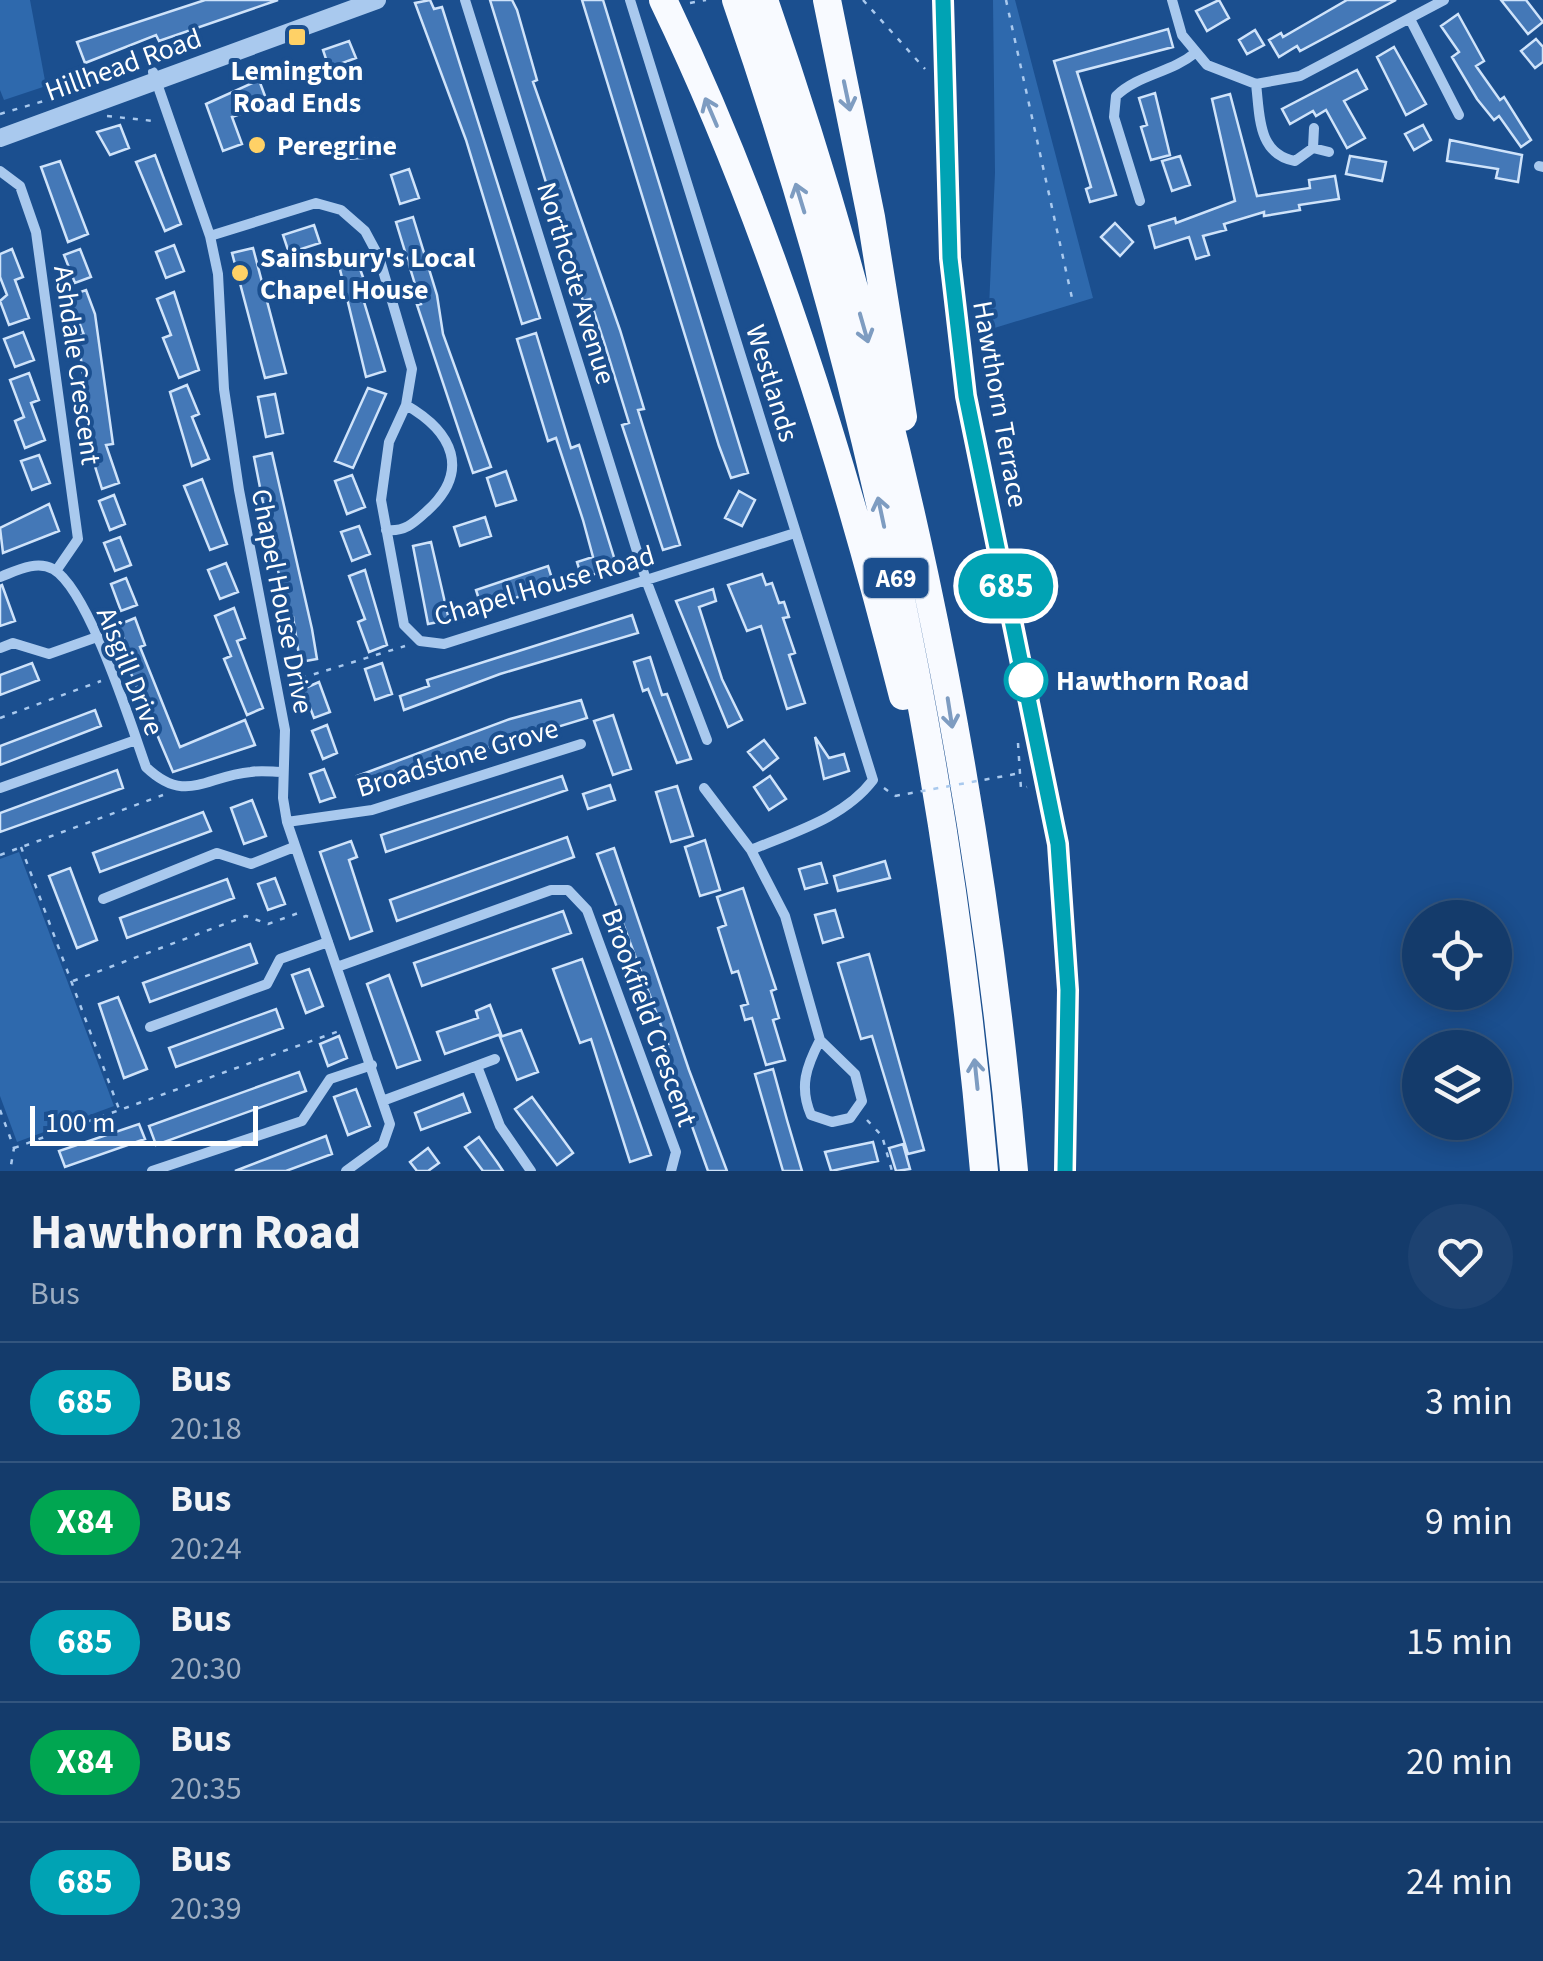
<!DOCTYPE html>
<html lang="en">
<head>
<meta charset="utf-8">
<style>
  body { margin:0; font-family:"Source Sans 3",sans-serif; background:#1d4271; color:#f1f3f6; height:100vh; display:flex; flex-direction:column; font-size:38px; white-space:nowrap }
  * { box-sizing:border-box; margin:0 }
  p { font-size:32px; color:#9dadc1 }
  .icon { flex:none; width:55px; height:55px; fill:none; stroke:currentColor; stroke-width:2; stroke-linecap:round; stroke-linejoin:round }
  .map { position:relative; height:1171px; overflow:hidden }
  .sheet { display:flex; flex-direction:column; background:#143b6b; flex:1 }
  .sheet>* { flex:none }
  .badge { padding:0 20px; border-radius:32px; font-size:35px; line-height:65px }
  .buttons { position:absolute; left:1402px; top:900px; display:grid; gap:20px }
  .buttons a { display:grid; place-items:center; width:110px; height:110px; border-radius:50%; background:#143b6b; box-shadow:0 5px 25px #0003,0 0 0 2px #33557e; font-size:50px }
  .scale { position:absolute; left:30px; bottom:25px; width:228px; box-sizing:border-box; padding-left:10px; border:5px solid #fff; border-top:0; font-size:28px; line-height:35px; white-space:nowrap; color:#fff; -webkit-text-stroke:8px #1b4f8f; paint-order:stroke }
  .map>.badge { position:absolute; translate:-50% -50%; box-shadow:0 0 0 5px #fff }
  .round { display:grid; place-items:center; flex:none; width:105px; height:105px; border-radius:52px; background:#1d4271 }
  .overview { display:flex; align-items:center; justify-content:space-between; height:170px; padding:0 30px }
  h1 { font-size:48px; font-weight:700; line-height:75px }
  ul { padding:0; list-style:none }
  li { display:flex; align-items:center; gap:30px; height:120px; padding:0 30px; border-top:2px solid #33557e }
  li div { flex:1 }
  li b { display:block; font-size:38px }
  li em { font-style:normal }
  li .badge { min-width:110px; font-weight:700; text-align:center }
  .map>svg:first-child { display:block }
  .green { fill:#2e69ad }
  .building { fill:#4478b7; stroke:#cfe3fa; stroke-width:2.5 }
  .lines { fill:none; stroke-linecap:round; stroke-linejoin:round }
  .path { stroke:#a9c9ee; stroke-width:2.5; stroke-dasharray:5 8; stroke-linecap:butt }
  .minor { stroke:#a9c9ee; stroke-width:10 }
  .tertiary { stroke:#a9c9ee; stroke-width:18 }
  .secondary { stroke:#d6e6fa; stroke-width:20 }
  .trunk { stroke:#f8faff; stroke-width:28 }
  .path-bridge { stroke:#a9c9ee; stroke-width:2.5; stroke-dasharray:5 8; stroke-linecap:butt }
  .oneway { stroke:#7e9cc1 }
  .line-casing { stroke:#fff; stroke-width:22 }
  .line { stroke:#00a3b4; stroke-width:15 }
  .poi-dot { fill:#ffd166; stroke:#1b4f8f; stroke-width:4 }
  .stop-dot { fill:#fff; stroke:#00a3b4; stroke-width:5 }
  .labels { text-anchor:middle; stroke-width:8; stroke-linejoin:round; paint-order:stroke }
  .shield { fill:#1b4f8f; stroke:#bbcadd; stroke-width:2.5 }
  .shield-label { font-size:25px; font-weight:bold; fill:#fff }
  .street-label { font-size:28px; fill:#fff; stroke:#1b4f8f }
  .poi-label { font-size:28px; font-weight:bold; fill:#fff; stroke:#1b4f8f; text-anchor:start }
  .stop-label { font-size:28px; font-weight:bold; fill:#fff; stroke:#1b4f8f; text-anchor:start }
</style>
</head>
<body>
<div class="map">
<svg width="1543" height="1171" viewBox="0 0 1543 1171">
  <rect width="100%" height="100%" fill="#1b4f8f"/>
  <!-- green -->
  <path class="green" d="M0 0H30L46 86 4 100 0 90Z
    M993 0H1015L1093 298 988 330 995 173Z
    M19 852 114 1106 17 1142 0 1096V859Z"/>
  <!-- building -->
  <path class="building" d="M205 0H278L159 41 156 35 85 63 77 42Z
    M430 0 434 9 442 7 540 318 522 324 466 140 415 3Z
    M490 0H512L517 10 537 80 533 82 620 330 644 409 638 410 680 545 663 550 622 425 629 423 605 345 590 299 583 301 571 264Z
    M582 0H603L748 473 731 478 719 446Z
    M1219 0 1229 18 1207 31 1196 11Z
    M1347 0H1396L1300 51 1297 46 1279 57 1269 40 1281 33 1283 37Z
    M1501 0H1526L1543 22 1528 34Z
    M1458 14 1484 61 1476 66 1500 100 1504 97 1531 140 1521 147 1499 116 1494 120 1477 99 1452 57 1459 52 1441 26Z
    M1168 29 1173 47 1077 72 1116 195 1090 202 1086 189 1091 187 1054 61Z
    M1255 30 1264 45 1247 54 1239 40Z
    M1536 39 1543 47V62L1535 68 1521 51Z
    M349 41 356 58 329 68 323 50Z
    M1394 47 1426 104 1406 115 1377 57Z
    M1357 70 1367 89 1344 101 1365 138 1347 148 1326 110 1316 116 1313 111 1290 124 1282 109Z
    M259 80 268 104 232 117 242 144 223 151 206 104Z
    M1155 93 1170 155 1151 160 1141 127 1147 125 1139 98Z
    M1230 94 1257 196 1310 188 1309 180 1335 176 1339 199 1299 205 1300 210 1264 216V212L1224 224 1226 230 1203 236 1209 255 1196 259 1189 237 1155 248 1149 226 1175 218 1176 223 1235 201 1212 99Z
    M120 125 129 148 110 155 97 132Z
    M1423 125 1431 140 1414 150 1405 134Z
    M377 139 378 157 346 159V140Z
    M1450 140 1522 155 1518 182 1496 178 1498 169 1447 161Z
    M155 155 181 224 165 231 136 162Z
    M1180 156 1190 185 1172 191 1162 161Z
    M1350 156 1386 162 1382 181 1346 174Z
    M60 161 88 234 68 242 41 167Z
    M409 169 419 198 400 204 391 175Z
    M413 217 437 295 443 334 491 467 473 473 417 305 421 304 396 222Z
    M1115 223 1133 242 1120 256 1101 237Z
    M314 225 320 243 289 253 283 235Z
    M174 245 184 271 166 278 156 252Z
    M253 248 286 373 265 378 232 253Z
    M12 249 23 277 15 280 29 318 9 325 0 301 7 295 0 277V254Z
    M80 249 91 277 75 283 64 255Z
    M354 252 364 280 358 282 385 371 366 377 337 257Z
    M86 290 95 314 113 444 106 445 119 483 102 489 93 460 83 376 78 335H84L69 296Z
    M174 292 199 370 179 378 163 338 171 335 157 299Z
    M23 332 34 360 15 367 4 339Z
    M536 333 571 448 579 445 617 567 582 578 577 562 593 557 583 520 556 438 548 441 517 339Z
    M29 373 39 400 31 403 45 440 25 448 15 421 24 417 10 380Z
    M187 385 199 414 192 417 209 459 192 466 170 392Z
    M368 388 386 394 353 468 335 461Z
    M275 394 283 433 266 437 258 397Z
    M272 453 312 629 317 659 300 662 293 617H289L268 528 254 457Z
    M39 455 50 483 32 490 21 461Z
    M506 471 516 500 496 506 487 478Z
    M352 475 365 507 347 514 335 481Z
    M202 479 227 544 210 550 184 486Z
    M739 491 755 500 742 526 725 518Z
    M114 495 125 524 110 530 99 501Z
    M49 504 59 531 3 553 0 528Z
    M485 517 491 536 460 546 454 527Z
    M359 526 370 554 352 561 341 532Z
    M120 537 131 565 115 571 104 543Z
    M431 542 449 620 428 624 413 546Z
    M226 563 238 592 220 599 208 570Z
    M548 566 554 585 482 609 476 590Z
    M365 570 387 645 369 652 358 622 365 619 349 576Z
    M762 574 766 585 772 583 779 603 784 602 789 617 783 618 795 653 789 655 805 703 787 709 761 626 747 631 728 585Z
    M126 578 137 605 121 611 111 584Z
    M2 585 15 621 0 626V586Z
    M713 589 716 601 699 607 722 679 742 720 728 727 676 601Z
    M234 608 245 638 237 641 263 708 247 715 224 659 231 656 215 616Z
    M632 615 638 633 500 674 404 710 400 696 429 686 427 680Z
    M135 618 145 645 140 647 180 747 245 720 255 745 173 772 127 664 133 662 118 625Z
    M650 657 662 695 667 694 691 759 677 763 648 689 643 691 634 662Z
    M32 663 39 680 0 695V675Z
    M382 663 392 694 375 700 365 669Z
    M319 682 330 712 314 718 303 689Z
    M581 700 587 718 429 766 363 794 357 776 510 719Z
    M95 710 101 726 0 765V746Z
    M613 715 631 769 613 775 594 721Z
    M327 725 337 753 323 759 312 731Z
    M815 737 829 758 844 754 849 771 824 779Z
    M764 740 778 758 763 770 748 752Z
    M324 769 335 797 320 802 310 774Z
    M117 770 123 788 0 832V813Z
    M562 776 567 790 386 852 381 835Z
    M770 776 786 799 769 810 754 787Z
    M610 785 615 800 588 809 583 794Z
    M677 786 693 836 671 842 656 792Z
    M252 800 266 836 244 844 231 808Z
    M203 812 211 831 100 872 93 853Z
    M567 837 574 857 397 921 390 900Z
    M705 840 720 890 700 896 685 847Z
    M351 841 357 857 349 860 372 931 350 939 320 852Z
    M614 848 689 1070 727 1171H708L663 1045 668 1044 597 854Z
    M885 861 890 878 838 891 834 876Z
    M821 863 827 883 805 889 799 869Z
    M70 868 97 940 77 948 49 876Z
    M275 878 285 904 268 910 258 884Z
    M227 879 234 898 127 938 120 918Z
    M743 888 776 989 771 991 779 1018 773 1020 785 1060 766 1065 752 1018 745 1020 741 1006 748 1004 738 971 732 973 718 928 726 925 717 897Z
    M835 910 843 937 823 943 815 915Z
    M563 911 571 933 422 986 414 963Z
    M250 944 257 963 150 1002 143 983Z
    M869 954 924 1150 908 1154 872 1036 861 1039 838 963Z
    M582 959 651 1155 630 1162 591 1039 580 1043 553 969Z
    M309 969 323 1006 306 1013 292 975Z
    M389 975 420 1060 397 1068 367 984Z
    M118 997 147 1069 124 1078 99 1004Z
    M490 1005 501 1034 445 1054 437 1032 478 1018 476 1011Z
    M276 1009 283 1028 176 1067 169 1048Z
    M521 1030 538 1072 517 1080 500 1037Z
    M339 1036 347 1058 328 1066 320 1044Z
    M773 1069 787 1120 802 1171H783L755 1074Z
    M299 1072 306 1091 156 1145 149 1126Z
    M356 1089 370 1126 348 1135 334 1097Z
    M463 1094 470 1112 421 1130 415 1113Z
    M532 1097 573 1153 557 1165 515 1109Z
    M139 1124 145 1139 65 1167 59 1151Z
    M326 1136 332 1154 286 1171H235Z
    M479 1137 497 1162 503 1171H483L465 1147Z
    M873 1142 878 1161 831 1171 825 1152Z
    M903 1144 910 1169 896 1171 889 1148Z
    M428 1148 439 1163 428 1171H417L410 1162Z"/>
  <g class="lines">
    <!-- path -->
    <path class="path" d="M863 0 925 69
      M1006 0 1072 298
      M690 3 706 0
      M0 114 94 86
      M107 116 154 121
      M289 682 405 646
      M0 718 101 681
      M1018 743 1021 789 1027 787
      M884 788 895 796
      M21 847 119 1109
      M0 855 163 795
      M73 981 246 916 268 924 304 911
      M0 1110 14 1148 10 1171
      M867 1120 882 1136 892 1171
      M14 1148 342 1030"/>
    <!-- minor -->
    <path class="minor" d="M465 0 646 580 707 740
      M630 0 873 780C844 818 794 832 751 850
      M1172 0 1182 35 1207 65 1256 84 1300 76 1444 0
      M1410 19 1459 115
      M153 72 210 236 218 274 224 389 239 490 285 730 283 798 287 822 390 1124 383 1144 346 1171
      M1256 84C1260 115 1257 154 1295 161L1313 148
      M1314 128 1313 148 1329 152
      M1539 166 1543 167
      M0 171 20 186 36 232 78 539 56 571
      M1140 201 1114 117 1116 96C1139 74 1171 73 1195 53
      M210 236 316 203 341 210 365 231 379 257 412 369 406 405 389 442 381 500 404 625 420 641 444 644 795 533
      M386 530C405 532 414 523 427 511 471 471 453 432 406 405
      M0 577C16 571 36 560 53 569 89 590 131 725 146 767 186 805 205 776 251 772 261 770 273 772 283 772
      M0 648 13 643 49 654 97 637
      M0 788 136 740
      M704 788 751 850 785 916 820 1040 855 1074 862 1101 850 1118 832 1122 811 1115C799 1087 806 1067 820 1040
      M287 822 372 810 581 744
      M103 899 217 853 251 864 294 847
      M337 967 551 890H568L587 910 676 1152 671 1171
      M150 1027 267 984 280 959 328 942
      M477 1066 500 1126 531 1171
      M385 1100 495 1059
      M152 1171 302 1121 330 1079 372 1065"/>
    <!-- tertiary -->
    <path class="tertiary" d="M0 138 377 0"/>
    <!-- secondary -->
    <path class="secondary" d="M943 0 950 258 966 395 1058 843 1068 990 1065 1171"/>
    <!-- trunk -->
    <path class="trunk" d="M663 0C769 220 843 460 903 696
      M736 0C867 377 950 773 984 1171
      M764 0C895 376 979 774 1014 1171
      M827 0 871 217 903 417"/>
    <!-- path-bridge -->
    <path class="path-bridge" d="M895 796 1021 773"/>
  </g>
  <!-- one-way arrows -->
  <defs><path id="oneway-shaft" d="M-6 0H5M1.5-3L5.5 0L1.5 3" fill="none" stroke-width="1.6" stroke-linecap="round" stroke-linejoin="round" transform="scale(2.5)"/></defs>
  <g class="oneway">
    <use href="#oneway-shaft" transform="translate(847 96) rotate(78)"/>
    <use href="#oneway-shaft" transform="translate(711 112) rotate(-113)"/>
    <use href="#oneway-shaft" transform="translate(800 198) rotate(-107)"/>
    <use href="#oneway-shaft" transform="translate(864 328) rotate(74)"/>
    <use href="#oneway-shaft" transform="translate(881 512) rotate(-102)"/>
    <use href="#oneway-shaft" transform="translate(950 713) rotate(81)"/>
    <use href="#oneway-shaft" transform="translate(976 1074) rotate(-96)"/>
  </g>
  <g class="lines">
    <!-- line casing -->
    <g class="line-casing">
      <path id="line" d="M943 0 950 258 966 396 1058 844 1068 990 1065 1171"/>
    </g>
    <!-- line -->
    <use href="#line" class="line"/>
  </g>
  <!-- markers -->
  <g class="poi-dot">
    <rect x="287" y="27" width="20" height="20" rx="5"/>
    <circle cx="257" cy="145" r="10"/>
    <circle cx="240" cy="273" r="10"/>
  </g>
  <circle class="stop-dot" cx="1026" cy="680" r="20"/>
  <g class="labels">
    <!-- shield labels -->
    <rect class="shield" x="863.5" y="558" width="65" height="40" rx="8"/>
    <g class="shield-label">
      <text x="896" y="587">A69</text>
    </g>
    <!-- street labels -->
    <g class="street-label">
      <text transform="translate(123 64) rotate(-20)" y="10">Hillhead Road</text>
      <text transform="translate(577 283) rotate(73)" y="10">Northcote Avenue</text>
      <text transform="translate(78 365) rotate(82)" y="10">Ashdale Crescent</text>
      <text transform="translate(773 383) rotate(73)" y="10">Westlands</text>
      <text transform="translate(1001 404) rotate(80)" y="10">Hawthorn Terrace</text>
      <text transform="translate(544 585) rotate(-16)" y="10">Chapel House Road</text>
      <text transform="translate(283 601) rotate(79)" y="10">Chapel House Drive</text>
      <text transform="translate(131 671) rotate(68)" y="10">Aisgill Drive</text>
      <text transform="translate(457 757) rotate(-17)" y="10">Broadstone Grove</text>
      <text transform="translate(650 1017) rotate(70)" y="10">Brookfield Crescent</text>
    </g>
    <!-- poi labels -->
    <g class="poi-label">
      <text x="297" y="80" text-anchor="middle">Lemington<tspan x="297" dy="32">Road Ends</tspan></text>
      <text x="277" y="155">Peregrine</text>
      <text x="260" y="267">Sainsbury's Local<tspan x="260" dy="32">Chapel House</tspan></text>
    </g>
    <!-- stop labels -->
    <g class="stop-label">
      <text x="1056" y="690">Hawthorn Road</text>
    </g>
  </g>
</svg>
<div class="buttons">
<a><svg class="icon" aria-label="locate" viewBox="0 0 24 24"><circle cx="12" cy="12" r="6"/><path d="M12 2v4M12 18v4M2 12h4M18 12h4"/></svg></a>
<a><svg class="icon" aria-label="layers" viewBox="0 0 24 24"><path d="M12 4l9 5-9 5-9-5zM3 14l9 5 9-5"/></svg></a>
</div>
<div class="scale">100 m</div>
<b class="badge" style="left:1006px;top:586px;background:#00a3b4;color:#fff">685</b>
</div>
<section class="sheet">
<div class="overview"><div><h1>Hawthorn Road</h1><p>Bus</p></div><a class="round"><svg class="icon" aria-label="heart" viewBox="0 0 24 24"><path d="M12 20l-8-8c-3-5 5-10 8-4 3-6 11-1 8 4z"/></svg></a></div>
<ul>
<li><span class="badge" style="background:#00a3b4;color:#fff">685</span><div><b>Bus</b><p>20:18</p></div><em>3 min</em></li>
<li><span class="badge" style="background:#00a651;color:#fff">X84</span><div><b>Bus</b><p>20:24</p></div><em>9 min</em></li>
<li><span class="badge" style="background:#00a3b4;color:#fff">685</span><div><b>Bus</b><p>20:30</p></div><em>15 min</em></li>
<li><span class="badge" style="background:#00a651;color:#fff">X84</span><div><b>Bus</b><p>20:35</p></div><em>20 min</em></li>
<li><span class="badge" style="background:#00a3b4;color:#fff">685</span><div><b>Bus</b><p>20:39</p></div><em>24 min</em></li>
</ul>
</section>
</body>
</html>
